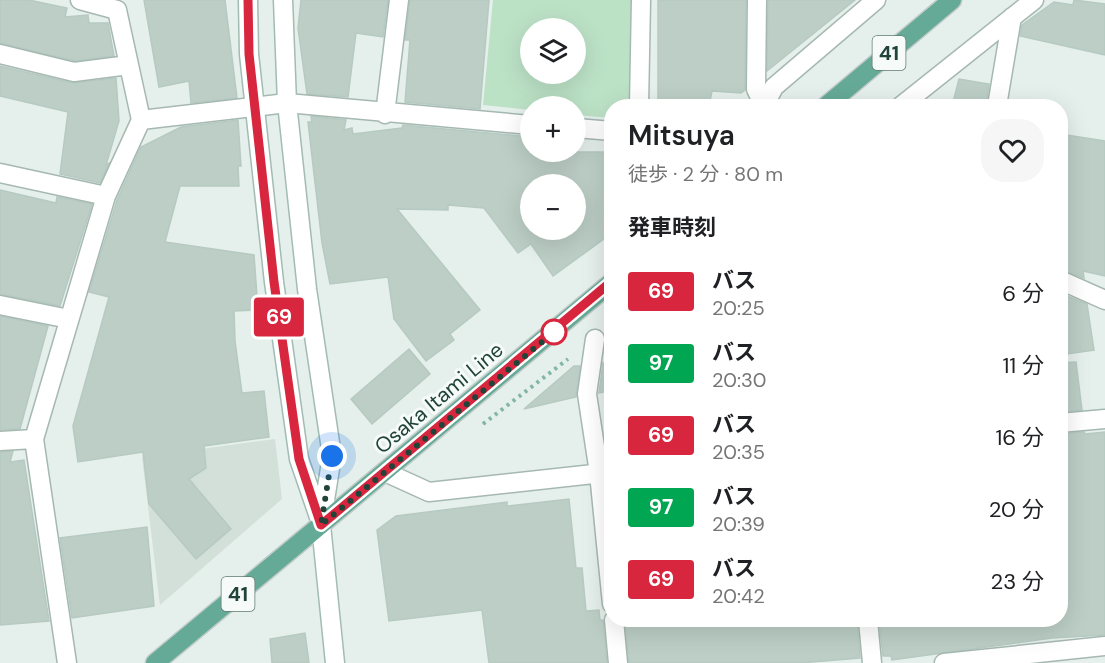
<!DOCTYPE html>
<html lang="ja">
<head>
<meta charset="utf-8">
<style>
  body { margin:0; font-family:"DM Sans","Noto Sans JP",sans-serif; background:#f6f6f6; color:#202124; height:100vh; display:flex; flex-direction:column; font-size:22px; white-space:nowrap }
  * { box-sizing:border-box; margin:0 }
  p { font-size:20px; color:#757577 }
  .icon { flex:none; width:33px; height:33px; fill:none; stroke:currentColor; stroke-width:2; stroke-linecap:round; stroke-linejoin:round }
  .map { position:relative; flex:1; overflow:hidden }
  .sheet { position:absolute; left:604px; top:99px; width:464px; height:528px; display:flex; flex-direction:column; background:#fff; border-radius:24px; box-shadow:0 6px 24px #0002 }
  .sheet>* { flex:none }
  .badge { padding:0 12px; border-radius:4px; font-size:21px; line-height:39px }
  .tools { position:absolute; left:520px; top:18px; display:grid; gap:12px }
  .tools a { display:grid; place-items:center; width:66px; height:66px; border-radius:50%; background:#fff; box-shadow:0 6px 24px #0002; font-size:30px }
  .you { position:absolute; width:30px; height:30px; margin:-15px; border:4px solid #fff; border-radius:50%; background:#1a73e8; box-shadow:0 0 0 9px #1a73e833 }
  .map>.badge { position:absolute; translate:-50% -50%; box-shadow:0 0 0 3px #fff }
  h2 { padding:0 24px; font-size:22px; line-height:54px }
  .round { display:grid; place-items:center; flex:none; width:63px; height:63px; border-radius:24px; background:#f6f6f6 }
  .summary { display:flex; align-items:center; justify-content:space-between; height:102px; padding:0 24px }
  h1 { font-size:28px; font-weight:600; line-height:45px }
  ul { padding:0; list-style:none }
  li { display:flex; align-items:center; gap:18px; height:72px; padding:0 24px }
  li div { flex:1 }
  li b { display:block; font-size:22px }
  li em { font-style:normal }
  li .badge { min-width:66px; font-weight:700; text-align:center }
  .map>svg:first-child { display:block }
  .built { fill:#d3e0da }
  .green { fill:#bce2c6; fill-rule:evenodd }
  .building { fill:#bccec6; stroke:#b6cac2; stroke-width:1.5; fill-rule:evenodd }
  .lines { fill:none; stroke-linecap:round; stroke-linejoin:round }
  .street-casing { stroke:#a6b8b2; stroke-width:21 }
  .secondary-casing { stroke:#a2bcb3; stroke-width:21 }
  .primary-casing { stroke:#c1cbc8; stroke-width:21 }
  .path { stroke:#82b6a5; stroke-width:4; stroke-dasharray:3 4.5; stroke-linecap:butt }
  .street { stroke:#fff; stroke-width:18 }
  .secondary { stroke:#fff; stroke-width:18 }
  .primary { stroke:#65aa97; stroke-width:18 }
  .line-casing { stroke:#fff; stroke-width:14 }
  .line { stroke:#d7263d; stroke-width:9 }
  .walk { stroke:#21443a; stroke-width:6; stroke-dasharray:0 10.8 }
  .stop-dot { fill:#fff; stroke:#d7263d; stroke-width:3 }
  .labels { text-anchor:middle; stroke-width:6; stroke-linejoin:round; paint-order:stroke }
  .shield { fill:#f6fbf9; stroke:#617b73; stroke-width:1.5 }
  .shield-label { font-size:20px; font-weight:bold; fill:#21443a }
  .street-label { font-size:21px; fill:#21443a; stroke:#f6fbf9 }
</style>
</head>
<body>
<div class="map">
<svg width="1105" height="663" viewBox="0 0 1105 663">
  <rect width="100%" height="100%" fill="#e5efeb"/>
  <!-- built -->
  <path class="built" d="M275 439 282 499 160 605 142 457Z"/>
  <!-- green -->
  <path class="green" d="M493 0H634L631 106H612V118L576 115V106H531V110L483 105ZM531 28H576V74H531Z"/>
  <!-- building -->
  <path class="building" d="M0 0H29L67 8 65 17 88 15 89 23H108L114 56 75 61 0 43Z
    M144 0H225L237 98 191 103 189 81 159 87Z
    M301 0H388L383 37 356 33 348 97 307 94 298 28Z
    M410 0H489L480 109 405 102 410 40H405Z
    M658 0H746L745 90 741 93 712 91 709 106H658Z
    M768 0H855L767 71Z
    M1074 0 1105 4V55L1020 36 1022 25 1054 2 1073 5Z
    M0 66 72 83 116 78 119 121 106 165 109 163 100 183 60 174 68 112 0 96Z
    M959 79 989 84 986 106H952Z
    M311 116 346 120 344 130 352 128 353 134 402 128 403 125 531 137V152H612V233L553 276 531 244 518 253 484 208 448 205V210L397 209 480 310 450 334 454 340 426 361 394 319 388 277 330 284 322 243 308 122H312ZM531 184H576V230H531Z
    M238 120 241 166H238L239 186H180L165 242 254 255 258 310 234 311 235 341 242 393 264 391 269 437 204 446 206 468 189 479 231 529 196 559 149 504 143 452 78 462 73 426 109 297 89 292 117 200 141 147 181 127Z
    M1060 134 1105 141V276L1083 271 1084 278 1060 269Z
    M0 190 56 203 57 197 92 204 60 306 0 294Z
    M1060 293 1087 304 1094 350 1060 355Z
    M0 316 48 326 20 429 0 430Z
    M409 349 430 374 372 424 351 399Z
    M612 362V390L599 393 603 363Z
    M1076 362 1082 410 1060 412V363Z
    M574 366H580L576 397 524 409Z
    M1084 432 1085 434 1105 432V635L1052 638 892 660 891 656H883L879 620H1060V434Z
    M13 451 10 462 24 460 49 621 0 625V452Z
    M569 499 576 568H582L586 611 599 610 600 620H603L607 663H489L482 610 389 621 377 530 396 516 507 502V506Z
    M147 527 154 606 72 618 60 538Z
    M625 620H857L860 658 800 663H629Z
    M305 633 309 663H272L270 639Z"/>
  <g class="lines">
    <!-- street casing -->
    <g class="street-casing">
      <path id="street" d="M757 0 756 89 764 106
        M0 54 74 72 129 65
        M639 106 641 0
        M764 106 774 87 876 0
        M901 106 1034 0
        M997 106 1012 17
        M385 114 399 0
        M141 120 287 103 531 125
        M576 128 612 131
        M0 173 106 196
        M1060 280 1105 300
        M0 305 69 319
        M595 339 587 394 599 473 612 604
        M1060 423 1105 419
        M0 441 34 439
        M385 472 429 492 612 472
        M614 620 618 663
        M868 620 872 663
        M67 663 34 439 106 196 141 120 117 10 80 0
        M944 663 1105 646"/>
    </g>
    <!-- secondary casing -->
    <g class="secondary-casing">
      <path id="secondary" d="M248 0 249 54 274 282 299 459 320 520
        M283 0 287 103 307 289 332 456 321 525 335 663"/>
    </g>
    <!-- primary casing -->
    <g class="primary-casing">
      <path id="primary" d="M826 106 952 0
        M155 663 612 282"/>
    </g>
    <!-- path -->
    <path class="path" d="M483 424 568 359"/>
    <!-- street -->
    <use href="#street" class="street"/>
    <!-- secondary -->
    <use href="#secondary" class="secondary"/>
    <!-- primary -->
    <use href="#primary" class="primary"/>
  </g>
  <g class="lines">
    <!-- line casing -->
    <g class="line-casing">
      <path id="line" d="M248 0 249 54 274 282 299 459 321 525 612 281"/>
    </g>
    <!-- line -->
    <use href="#line" class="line"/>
    <!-- walk -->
    <path class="walk" d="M332 456 321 525 554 332"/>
  </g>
  <!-- markers -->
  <circle class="stop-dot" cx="554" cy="332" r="12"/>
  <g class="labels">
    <!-- shield labels -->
    <g class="shield">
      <rect x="872.5" y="36" width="33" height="34" rx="4.5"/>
      <rect x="221.5" y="577" width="33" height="34" rx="4.5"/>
    </g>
    <g class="shield-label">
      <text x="889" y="60">41</text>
      <text x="238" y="601">41</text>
    </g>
    <!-- street labels -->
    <g class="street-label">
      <text transform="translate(439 398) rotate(-40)" y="7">Osaka Itami Line</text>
    </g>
  </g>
</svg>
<div class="tools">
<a><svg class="icon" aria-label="layers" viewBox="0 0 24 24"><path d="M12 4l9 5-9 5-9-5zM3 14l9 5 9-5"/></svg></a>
<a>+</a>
<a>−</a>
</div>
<div class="you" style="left:332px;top:456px"></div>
<b class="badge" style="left:279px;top:317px;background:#d7263d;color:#fff">69</b>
<section class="sheet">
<div class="summary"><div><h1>Mitsuya</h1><p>徒歩 · 2 分 · 80 m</p></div><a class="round"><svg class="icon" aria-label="heart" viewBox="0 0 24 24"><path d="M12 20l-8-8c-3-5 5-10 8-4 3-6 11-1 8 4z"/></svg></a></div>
<h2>発車時刻</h2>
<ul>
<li><span class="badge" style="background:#d7263d;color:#fff">69</span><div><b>バス</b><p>20:25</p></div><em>6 分</em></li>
<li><span class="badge" style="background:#00a651;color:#fff">97</span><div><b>バス</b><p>20:30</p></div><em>11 分</em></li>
<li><span class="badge" style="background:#d7263d;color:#fff">69</span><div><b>バス</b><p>20:35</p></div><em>16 分</em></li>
<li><span class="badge" style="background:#00a651;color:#fff">97</span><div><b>バス</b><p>20:39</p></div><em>20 分</em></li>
<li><span class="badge" style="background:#d7263d;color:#fff">69</span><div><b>バス</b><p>20:42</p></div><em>23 分</em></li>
</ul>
</section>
</div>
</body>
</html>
